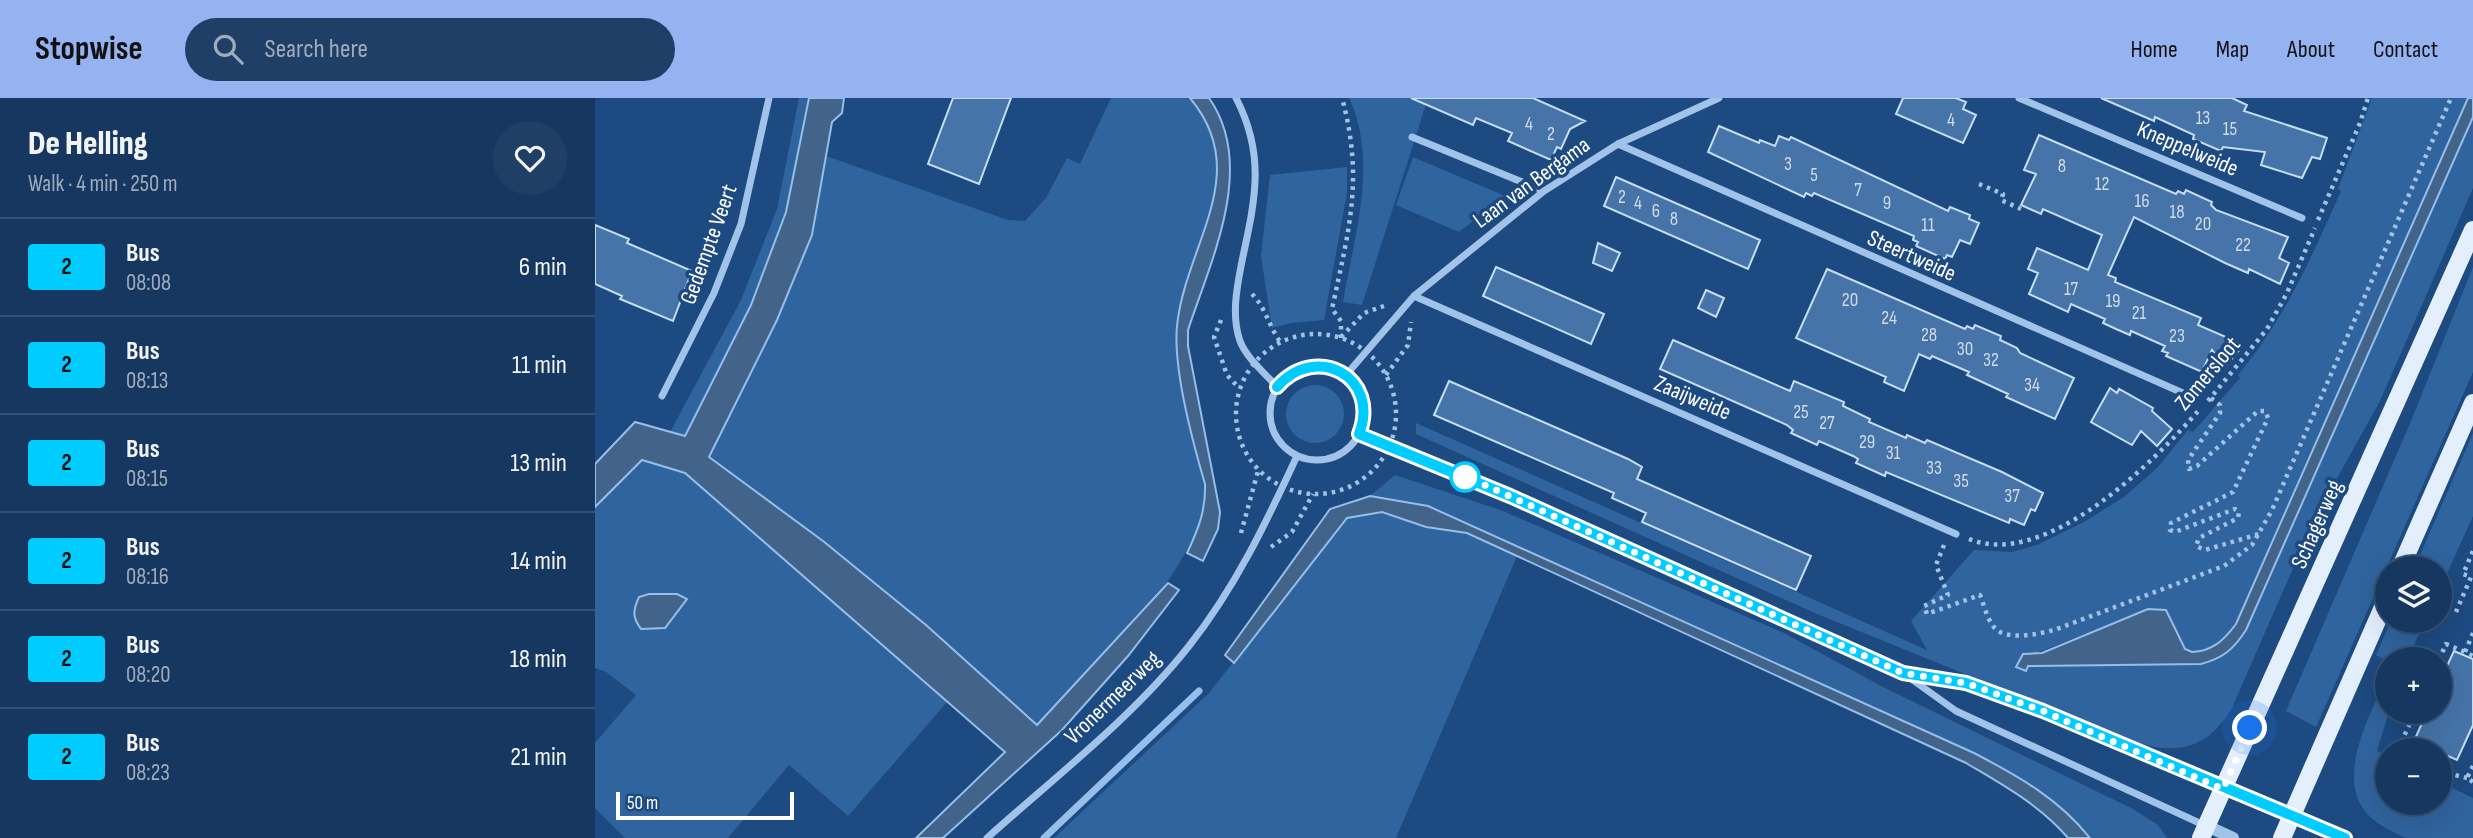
<!DOCTYPE html>
<html lang="en">
<head>
<meta charset="utf-8">
<style>
  body { margin:0; font-family:"Sofia Sans Condensed",sans-serif; background:#1f3f66; color:#f1f3f6; height:100vh; display:flex; flex-direction:column; font-size:26px; white-space:nowrap }
  * { box-sizing:border-box; margin:0 }
  p { font-size:23px; color:#9eacbd }
  .icon { flex:none; width:38px; height:38px; fill:none; stroke:currentColor; stroke-width:2; stroke-linecap:round; stroke-linejoin:round }
  .map { position:relative; flex:1; overflow:hidden }
  .details { display:flex; flex-direction:column; background:#163860; width:595px }
  .details>* { flex:none }
  .badge { padding:0 14px; border-radius:5px; font-size:24px; line-height:46px }
  .buttons { position:absolute; left:1780px; top:458px; display:grid; gap:14px }
  .buttons a { display:grid; place-items:center; width:77px; height:77px; border-radius:50%; background:#163860; box-shadow:0 7px 28px #0002,0 0 0 2px #355275; font-size:35px }
  .scale { position:absolute; left:21px; bottom:18px; width:178px; box-sizing:border-box; padding-left:7px; border:4px solid #fff; border-top:0; font-size:19px; line-height:24px; white-space:nowrap; color:#fff; -webkit-text-stroke:5px #1d4a80; paint-order:stroke }
  .you { position:absolute; width:35px; height:35px; margin:-18px; border:5px solid #fff; border-radius:50%; background:#1a73e8; box-shadow:0 0 0 10px #1a73e833 }
  .map>.badge { position:absolute; translate:-50% -50%; box-shadow:0 0 0 4px #fff }
  .round { display:grid; place-items:center; flex:none; width:74px; height:74px; border-radius:37px; background:#1f3f66 }
  .head { display:flex; align-items:center; justify-content:space-between; height:119px; padding:0 28px }
  h1 { font-size:33px; font-weight:800; line-height:52px }
  ul { padding:0; list-style:none }
  li { display:flex; align-items:center; gap:21px; height:98px; padding:0 28px; border-top:2px solid #355275 }
  li div { flex:1 }
  li b { display:block; font-size:26px }
  li em { font-style:normal }
  li .badge { min-width:77px; font-weight:700; text-align:center }
  header { display:flex; align-items:center; gap:42px; box-sizing:border-box; height:98px; padding:0 35px; background:#95b2f1; color:#111 }
  header strong { font-size:33px }
  nav { display:flex; gap:38px; margin-inline-start:auto; font-size:24px }
  .search { width:490px; height:63px; background:#1f3f66; display:flex; align-items:center; gap:18px; box-sizing:border-box; padding:0 24px; border-radius:38px; color:#9eacbd; font-size:26px }
  main { display:flex; flex:1; min-height:0 }
  .map>svg:first-child { display:block }
  .green { fill:#30649e }
  .water { fill:#42638a; stroke:#95beea; stroke-width:2 }
  .lines { fill:none; stroke-linecap:round; stroke-linejoin:round }
  .stream { stroke:#95beea; stroke-width:7 }
  .building { fill:#4674a9; stroke:#c5ddf7; stroke-width:2 }
  .path { stroke:#a1c3e9; stroke-width:4.5; stroke-dasharray:3.5 5; stroke-linecap:butt }
  .minor { stroke:#a1c3e9; stroke-width:7 }
  .tertiary { stroke:#a1c3e9; stroke-width:12 }
  .primary { stroke:#e4effe; stroke-width:18 }
  .line-casing { stroke:#fff; stroke-width:16 }
  .line { stroke:#0cf; stroke-width:10 }
  .walk { stroke:#fff; stroke-width:7; stroke-dasharray:0 12.6 }
  .stop-dot { fill:#fff; stroke:#0cf; stroke-width:3.5 }
  .labels { text-anchor:middle; stroke-width:7; stroke-linejoin:round; paint-order:stroke }
  .number-label { font-size:19px; fill:#d1dcea }
  .street-label { font-size:23px; fill:#fff; stroke:#1d4a80 }
</style>
</head>
<body>
<header>
<strong>Stopwise</strong>
<div class="search"><svg class="icon" aria-label="search" viewBox="0 0 24 24"><circle cx="10" cy="10" r="6"/><path d="M15 15l6 6"/></svg>Search here</div>
<nav><a>Home</a><a>Map</a><a>About</a><a>Contact</a></nav>
</header>
<main>
<section class="details">
<div class="head"><div><h1>De Helling</h1><p>Walk · 4 min · 250 m</p></div><a class="round"><svg class="icon" aria-label="heart" viewBox="0 0 24 24"><path d="M12 20l-8-8c-3-5 5-10 8-4 3-6 11-1 8 4z"/></svg></a></div>
<ul>
<li><span class="badge" style="background:#0cf;color:#111">2</span><div><b>Bus</b><p>08:08</p></div><em>6 min</em></li>
<li><span class="badge" style="background:#0cf;color:#111">2</span><div><b>Bus</b><p>08:13</p></div><em>11 min</em></li>
<li><span class="badge" style="background:#0cf;color:#111">2</span><div><b>Bus</b><p>08:15</p></div><em>13 min</em></li>
<li><span class="badge" style="background:#0cf;color:#111">2</span><div><b>Bus</b><p>08:16</p></div><em>14 min</em></li>
<li><span class="badge" style="background:#0cf;color:#111">2</span><div><b>Bus</b><p>08:20</p></div><em>18 min</em></li>
<li><span class="badge" style="background:#0cf;color:#111">2</span><div><b>Bus</b><p>08:23</p></div><em>21 min</em></li>
</ul>
</section>
<div class="map">
<svg width="1878" height="740" viewBox="0 0 1878 740">
  <rect width="100%" height="100%" fill="#1d4a80"/>
  <!-- green -->
  <path class="green" d="M204 0H214L191 114 156 207 89 338 74 336 146 202 182 111Z
    M516 0H595C659 76 590 147 582 228 578 269 598 345 610 386 613 468 497 569 442 627 336 531 229 444 114 359L182 222 217 137 231 58 413 122 430 123 451 100 472 60 485 66Z
    M754 0H833L767 207 748 204C759 139 784 63 754 0Z
    M1777 0H1873L1641 526 1623 547 1597 554 1590 551 1571 512 1553 511 1439 556 1433 568 1606 566C1628 560 1638 552 1651 532L1878 19V90L1785 303 1720 420 1637 610C1611 653 1581 657 1535 643L1222 516 821 336V325L1332 552 1316 523 1379 452 1417 454 1442 447 1489 424 1529 399 1562 370 1593 332 1598 334 1645 280 1643 277C1690 221 1717 158 1746 93L1743 91Z
    M818 59 910 98 864 134 801 107Z
    M752 69V95L729 222 696 225 677 230 666 158 675 77Z
    M1878 169V274L1721 629 1691 613 1816 323Z
    M691 316a29 29 0 1 1 58 0a29 29 0 1 1-58 0Z
    M1878 335V418L1845 491 1844 471H1819Z
    M47 362 90 375 353 603 253 718 194 667 133 740H30L0 710V645L41 597 11 574 0 570V409Z
    M800 377 908 413 1189 535 1286 588 1538 711 1563 727 1572 740H1495C1463 700 1423 678 1379 655L833 408 775 398Z
    M787 414 831 429 872 435 922 458 801 740H459L614 595 752 420Z
    M1796 523H1830L1812 562 1792 563 1781 557Z
    M1792 579 1794 614 1782 653 1792 658V705H1844L1845 684 1878 700V740C1858 740 1833 740 1813 740 1806 739 1799 734 1793 731 1729 700 1771 625 1792 579Z"/>
  <!-- water -->
  <path class="water" d="M214 0H249L247 15 237 24 217 137 182 222 114 359 228 443 331 527 442 627 573 485 584 492 533 558 467 632 348 740H321L410 654 90 375 47 362 0 409V366L40 324 90 338 156 207 191 114Z
    M595 0H614C662 68 616 162 593 232V248L625 414 623 431 608 463 592 455C603 432 611 412 610 386 598 345 578 269 582 228 590 147 659 76 595 0Z
    M1873 0H1878V19L1651 532C1638 552 1628 560 1606 566L1433 568 1431 573 1421 569 1428 556 1447 555 1553 511 1571 512 1590 551 1597 554C1618 553 1629 542 1641 526Z
    M775 398 833 408 1379 655C1423 678 1463 700 1495 740H1473C1445 707 1408 687 1371 665L922 458 872 435 831 429 787 414 752 420 639 565 630 557 735 411Z
    M54 496H82L92 501 70 530 46 531C37 519 38 512 44 499Z"/>
  <g class="lines">
    <!-- stream -->
    <path class="stream" d="M449 740 604 593"/>
  </g>
  <!-- building -->
  <path class="building" d="M358 0H416L384 86 333 66Z
    M816 0H938L990 23 975 31 966 51 962 49 956 62 913 43 917 35 881 20 878 27Z
    M1308 0H1361L1371 4 1368 11 1381 17 1368 45 1301 16Z
    M1506 0H1637L1652 7 1649 13 1732 40 1725 61 1717 59 1707 80 1666 67 1670 54 1628 49 1626 53 1598 41 1599 37 1560 19 1559 23Z
    M1124 28 1164 45 1165 42 1180 48 1184 38 1194 42 1196 39 1353 113 1355 109 1375 117 1374 121 1384 125 1375 146 1365 142 1357 159 1352 157 1350 161 1321 148 1323 144 1318 142 1319 138 1219 95 1217 98 1211 95 1209 99 1113 54Z
    M1444 37 1581 96 1583 93 1589 96 1591 92 1617 104 1616 107 1621 112 1693 139 1684 160 1694 165 1685 186 1654 171 1653 175 1630 165 1539 119 1513 177 1521 180 1520 184 1606 220 1603 227 1631 239 1645 251 1630 269 1617 252 1607 274 1571 258 1573 255 1567 253 1570 248 1536 233 1535 237 1521 231 1508 225 1510 221 1476 206 1473 214 1434 196 1443 175 1433 171 1442 150 1493 172 1507 137 1448 111 1446 116 1426 107 1441 76 1429 72Z
    M1021 79 1165 142 1153 171 1009 108Z
    M0 127 34 141 32 145 97 173 78 223 25 201 27 198 0 186Z
    M1003 145 1025 155 1017 173 998 165Z
    M901 169 1009 216 996 246 888 198Z
    M1232 171 1370 231 1372 228 1378 231 1380 227 1406 238 1405 242 1422 250 1425 255 1479 280 1460 321 1411 299 1413 296 1372 277 1374 274 1337 258 1335 261 1324 256 1309 293 1289 284 1291 279 1201 240Z
    M1111 192 1129 200 1121 219 1103 210Z
    M1078 242 1195 293 1199 283 1249 304 1248 308 1275 321 1274 324 1311 340 1312 337 1330 345 1332 342 1407 374 1448 395 1440 413 1436 411 1429 427 1415 421 1414 425 1291 374 1290 378 1261 365 1263 361 1258 358 1224 343 1222 347 1196 335 1198 332 1192 327 1065 271Z
    M854 283 1033 361 1047 369 1042 381 1216 458 1201 492 1047 424 1051 415 1017 400 1019 395 839 317Z
    M1515 290 1522 295 1524 291 1558 310 1557 313 1577 331 1562 348 1546 333 1537 347 1496 324Z
    M1859 553 1878 561V627L1862 662 1819 643 1832 614H1844V585Z"/>
  <g class="lines">
    <!-- path -->
    <path class="path" d="M1384 86 1408 96 1406 102 1426 111
      M1723 122 1765 25 1773 0
      M657 196C671 210 674 229 686 245
      M626 222 619 239 632 277 644 290
      M641 316a80 80 0 1 1 160 0a80 80 0 1 1-160 0Z
      M746 239 769 215 789 208
      M746 240V223L737 211C754 131 769 81 747 0
      M791 277 813 247 816 224
      M1616 300 1625 307V315L1593 362 1594 371 1602 368 1663 313H1670L1673 320 1638 394 1576 425 1575 432 1580 434 1640 411 1644 414 1643 420 1604 440 1601 448 1610 452 1664 436
      M1613 303 1672 231 1692 195 1720 130
      M646 435 663 373
      M1374 441C1451 472 1559 364 1604 312
      M1349 447 1341 467 1353 497 1329 508 1332 516 1385 497C1389 507 1392 520 1398 528 1409 544 1443 536 1459 532L1629 468 1657 447 1677 412 1856 0
      M676 449 697 434 718 396
      M1861 514 1876 479 1868 476 1878 453
      M1878 535 1870 554 1878 558
      M1844 562 1851 546 1870 554
      M1806 653V645L1820 614
      M1878 668 1872 680 1878 684
      M1844 673 1872 680"/>
    <!-- minor -->
    <path class="minor" d="M641 0C671 58 660 102 647 163 642 189 636 217 645 243 652 261 670 275 682 289
      M1424 0 1707 120
      M817 39 949 93
      M1023 46 1597 299
      M819 198 1361 436
      M675 315a47 47 0 1 1 94 0a47 47 0 1 1-94 0Z
      M751 277 819 198 949 93 1023 46 1124 0
      M67 298 119 195 146 126 174 0
      M764 336 915 398 1308 575 1361 613 1611 728
      M1312 575 1371 585 1448 613 1628 691
      M392 740C460 679 537 620 594 548 640 490 671 425 702 358"/>
    <!-- tertiary -->
    <path class="tertiary" d="M1628 691 1750 740
      M1612 728 1638 740"/>
    <!-- primary -->
    <path class="primary" d="M1805 471 1878 305
      M1606 740 1878 132
      M1687 740 1792 500"/>
  </g>
  <g class="lines">
    <!-- line casing -->
    <g class="line-casing">
      <path id="line" d="M682 289C721 244 786 279 764 336L915 398 1308 575 1371 585 1448 613 1750 740"/>
    </g>
    <!-- line -->
    <use href="#line" class="line"/>
    <!-- walk -->
    <path class="walk" d="M870 379 863 375 1308 575 1371 585 1448 613 1628 691 1655 630"/>
  </g>
  <!-- markers -->
  <circle class="stop-dot" cx="870" cy="379" r="14"/>
  <g class="labels">
    <!-- number labels -->
    <g class="number-label">
      <text x="1608" y="26">13</text>
      <text x="1356" y="28">4</text>
      <text x="934" y="32">4</text>
      <text x="1635" y="37">15</text>
      <text x="956" y="42">2</text>
      <text x="1193" y="72">3</text>
      <text x="1467" y="74">8</text>
      <text x="1219" y="83">5</text>
      <text x="1507" y="92">12</text>
      <text x="1263" y="98">7</text>
      <text x="1027" y="105">2</text>
      <text x="1547" y="109">16</text>
      <text x="1043" y="111">4</text>
      <text x="1292" y="111">9</text>
      <text x="1061" y="119">6</text>
      <text x="1582" y="120">18</text>
      <text x="1079" y="127">8</text>
      <text x="1608" y="132">20</text>
      <text x="1333" y="133">11</text>
      <text x="1648" y="153">22</text>
      <text x="1476" y="197">17</text>
      <text x="1255" y="208">20</text>
      <text x="1518" y="209">19</text>
      <text x="1544" y="221">21</text>
      <text x="1294" y="226">24</text>
      <text x="1334" y="243">28</text>
      <text x="1582" y="244">23</text>
      <text x="1370" y="257">30</text>
      <text x="1396" y="268">32</text>
      <text x="1437" y="293">34</text>
      <text x="1206" y="320">25</text>
      <text x="1232" y="331">27</text>
      <text x="1272" y="350">29</text>
      <text x="1298" y="361">31</text>
      <text x="1339" y="376">33</text>
      <text x="1366" y="389">35</text>
      <text x="1417" y="404">37</text>
    </g>
    <!-- street labels -->
    <g class="street-label">
      <text transform="translate(1593 50) rotate(23)" y="8">Kneppelweide</text>
      <text transform="translate(936 84) rotate(-36)" y="8">Laan van Bergama</text>
      <text transform="translate(113 146) rotate(-70)" y="8">Gedempte Veert</text>
      <text transform="translate(1317 157) rotate(24)" y="8">Steertweide</text>
      <text transform="translate(1612 275) rotate(-50)" y="8">Zomersloot</text>
      <text transform="translate(1098 299) rotate(23)" y="8">Zaaijweide</text>
      <text transform="translate(1721 426) rotate(-66)" y="8">Schagerweg</text>
      <text transform="translate(517 599) rotate(-44)" y="8">Vronermeerweg</text>
    </g>
  </g>
</svg>
<div class="buttons">
<a><svg class="icon" aria-label="layers" viewBox="0 0 24 24"><path d="M12 4l9 5-9 5-9-5zM3 14l9 5 9-5"/></svg></a>
<a>+</a>
<a>−</a>
</div>
<div class="scale">50 m</div>
<div class="you" style="left:1655px;top:630px"></div>
</div>
</main>
</body>
</html>
